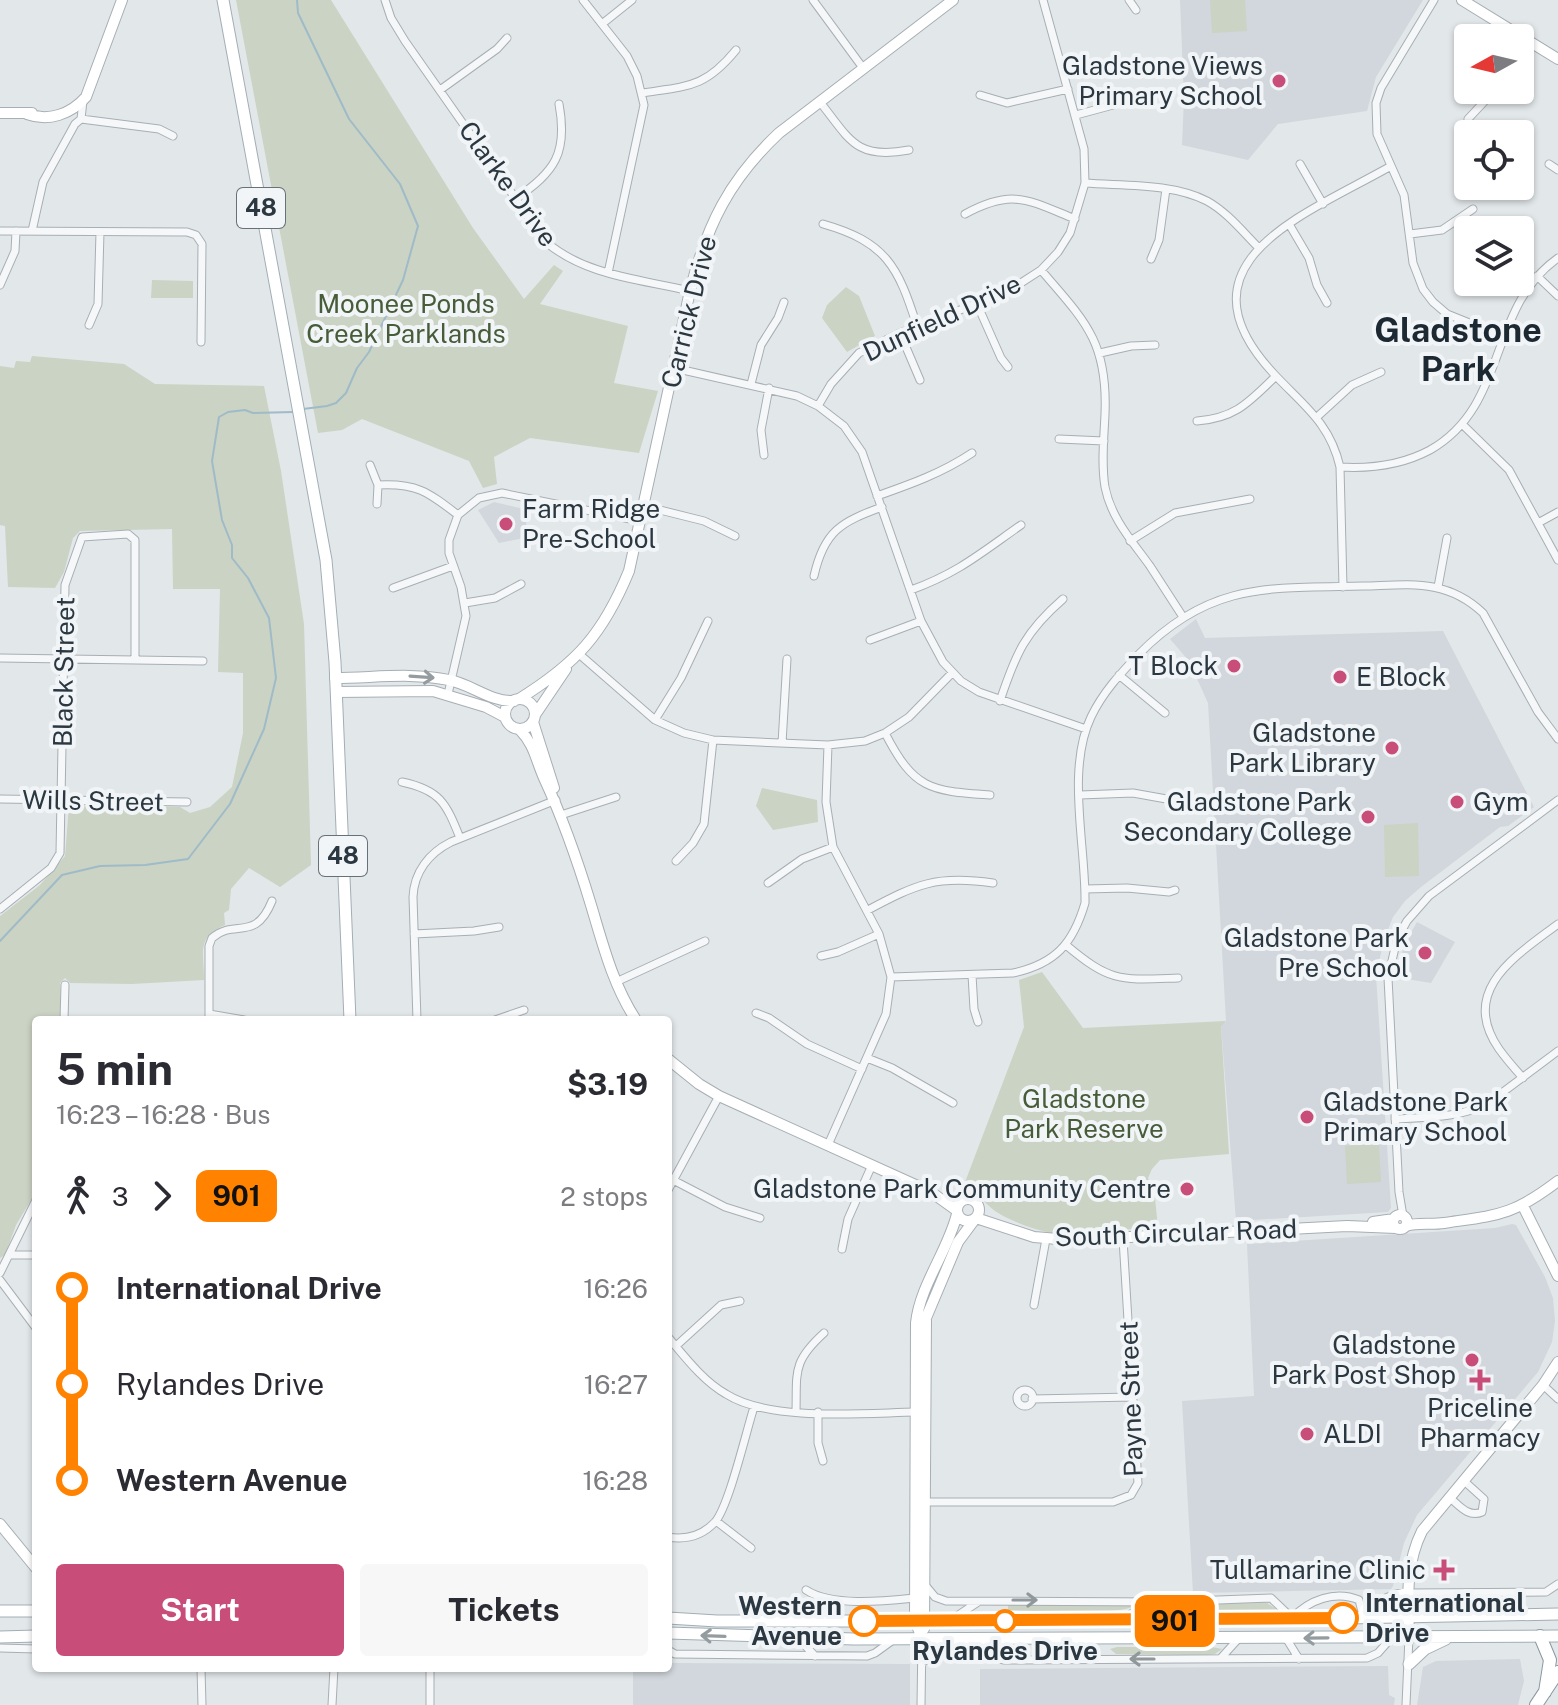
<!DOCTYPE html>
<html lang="en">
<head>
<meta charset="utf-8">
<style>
  body { margin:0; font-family:"Public Sans",sans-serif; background:#f7f7f7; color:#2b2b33; height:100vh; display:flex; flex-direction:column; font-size:30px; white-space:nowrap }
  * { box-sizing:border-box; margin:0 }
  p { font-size:26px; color:#7c7c81 }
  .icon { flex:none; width:44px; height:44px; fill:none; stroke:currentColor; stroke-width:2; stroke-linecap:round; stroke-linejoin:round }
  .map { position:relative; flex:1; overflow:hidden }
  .drawer { position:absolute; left:32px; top:1016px; width:640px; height:656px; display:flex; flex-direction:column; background:#fff; border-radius:8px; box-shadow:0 2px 6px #0004 }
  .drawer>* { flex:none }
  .badge { padding:0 16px; border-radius:12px; font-size:28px; line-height:52px }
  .needle { width:52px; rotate:262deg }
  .buttons { position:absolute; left:1454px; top:24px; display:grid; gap:16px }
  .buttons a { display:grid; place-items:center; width:80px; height:80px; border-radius:8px; background:#fff; box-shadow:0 2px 6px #0004; font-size:40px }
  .map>.badge { position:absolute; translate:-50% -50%; box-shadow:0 0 0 4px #fff }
  .legs { display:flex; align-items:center; gap:12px; height:88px; padding:0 24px; font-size:26px }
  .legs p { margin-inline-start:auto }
  .overview { display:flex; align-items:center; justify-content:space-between; height:136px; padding:0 24px }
  h1 { font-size:44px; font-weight:700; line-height:60px }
  .primary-button { display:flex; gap:16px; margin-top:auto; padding:16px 24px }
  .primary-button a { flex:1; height:92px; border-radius:8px; background:#c84e79; color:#fff; font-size:32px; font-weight:700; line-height:92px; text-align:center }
  .primary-button a+a { background:#f7f7f7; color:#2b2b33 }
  ul { padding:0 24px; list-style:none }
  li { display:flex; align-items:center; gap:28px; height:96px; font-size:30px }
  li i { display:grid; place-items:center; width:12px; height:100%; margin:0 10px; background:currentColor }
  li i::after { content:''; width:20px; height:20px; margin:-10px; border:6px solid; border-radius:50%; background:#fff }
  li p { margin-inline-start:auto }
  li:first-child i { background:linear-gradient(#0000 50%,currentColor 0) }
  li:last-child i { background:linear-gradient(currentColor 50%,#0000 0) }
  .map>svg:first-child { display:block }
  .built { fill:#d1d7dc }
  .green { fill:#cbd3c4 }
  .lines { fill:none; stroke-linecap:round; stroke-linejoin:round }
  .stream { stroke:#9fbbc8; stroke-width:2 }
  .street-casing { stroke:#a7afb4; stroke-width:9 }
  .secondary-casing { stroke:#a7afb4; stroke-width:12 }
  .primary-casing { stroke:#a2aeb5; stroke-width:13 }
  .highway-casing { stroke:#8a97a0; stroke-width:14 }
  .street { stroke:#f5f7f8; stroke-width:7 }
  .secondary { stroke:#fff; stroke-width:10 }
  .primary { stroke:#fff; stroke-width:11 }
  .highway { stroke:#fff; stroke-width:12 }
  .oneway { stroke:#959ca0 }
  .oneway2 { stroke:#90989c }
  .line-1-casing { stroke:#fff; stroke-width:18 }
  .line-1 { stroke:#ff8200; stroke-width:12 }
  .poi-dot { fill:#c84e79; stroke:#f2f5f7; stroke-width:3 }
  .stop-1-dot { fill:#fff; stroke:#ff8200; stroke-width:4 }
  .labels { text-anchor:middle; stroke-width:8; stroke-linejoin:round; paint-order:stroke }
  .shield { fill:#f2f5f7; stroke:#677178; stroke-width:2 }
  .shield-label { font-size:24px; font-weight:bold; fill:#2b3841 }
  .poi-label { font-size:26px; fill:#2b3841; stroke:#f2f5f7; text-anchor:end }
  .street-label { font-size:26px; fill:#2b3841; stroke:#f2f5f7 }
  .park-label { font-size:26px; fill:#475c39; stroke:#f2f5f7 }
  .stop-label { font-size:26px; font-weight:bold; fill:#2b3841; stroke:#f2f5f7; text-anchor:start }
  .district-label { font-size:34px; font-weight:bold; fill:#1d2932; stroke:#f2f5f7 }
</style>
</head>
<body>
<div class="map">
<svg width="1558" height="1705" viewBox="0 0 1558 1705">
  <rect width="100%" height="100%" fill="#e2e7ea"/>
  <!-- built -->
  <path class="built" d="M1180 0H1423L1376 77 1367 111 1278 124 1248 160 1182 145 1184 99Z
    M494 502 528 510 524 538 499 543 478 510Z
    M1196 619 1205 638 1443 631 1534 807 1508 826 1500 827 1421 887 1405 901 1393 917 1384 940 1376 975 1391 1208 1388 1212 1236 1221 1221 1025 1226 1021 1208 703 1189 661 1170 639Z
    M1417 922 1455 942 1431 983 1395 977 1405 943Z
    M1512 1224 1516 1225 1545 1277 1553 1298 1555 1321 1552 1342 1538 1372 1417 1515 1404 1543 1393 1586 1391 1589 1193 1593 1182 1401 1254 1396 1247 1244 1495 1228Z
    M1520 1659 1524 1681 1518 1705H1417L1423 1667 1436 1661Z
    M668 1663 910 1664V1705H633V1668H668Z
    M1388 1666 1389 1695 1395 1698 1394 1705H980V1669Z"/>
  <!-- green -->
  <path class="green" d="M236 0H331L473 228 524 299 554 265 563 271 540 304 628 326 614 383 658 391 639 453 530 438 494 457 497 484 483 488 469 461 362 419 342 430 318 433Z
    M1210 0H1245L1247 31 1212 33Z
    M152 280 193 281V298H151Z
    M846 287 859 296 875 336 847 352 822 318 827 305Z
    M32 356 124 364 155 384 264 386 281 471 304 624 311 865 280 887 249 868 231 889 229 910 224 913 225 925C196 938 204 951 204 980L132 984 70 983 65 978 60 983V1020H36V1192L16 1225 5 1255 0 1258V916L40 885 65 856 69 805 180 807 190 813 210 807 232 787 243 733V673L218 672 220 589H173L172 529 80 531 73 538 64 572 55 588 8 587 5 526 0 525V366L14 368 16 361 30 362Z
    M762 788 817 800 818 822 773 830 756 806Z
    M1418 823 1419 876 1385 877 1384 825Z
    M1042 972 1083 1028 1226 1021 1221 1026 1229 1154 1160 1160 1152 1169 1148 1178 1155 1198 1158 1228 1051 1233C1033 1229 1010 1221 995 1211 981 1200 981 1194 962 1190L1024 1027 1019 980Z
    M1379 1144 1381 1182 1347 1184 1345 1146Z
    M1008 1603 1140 1604C1115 1618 1040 1610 1008 1610Z
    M1267 1603 1278 1610 1185 1611 1173 1604Z
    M1117 1647H1212L1222 1649 1215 1654 1208 1655 1116 1654 1110 1649Z"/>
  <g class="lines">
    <!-- stream -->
    <path class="stream" d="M297 0 298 13 349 119 400 184 418 226 403 280 369 352 357 368 346 393 336 403 327 406 303 409
      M0 941 62 875 100 866 145 865 188 859 230 804 264 729 276 678 269 618 248 578 232 558V545L222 520 212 461 219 417 228 412 245 410 253 413 293 412"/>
    <!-- street casing -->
    <g class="street-casing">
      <path id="street" d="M385 0 391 18 405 41 546 242C586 276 640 279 690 291
        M583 0 627 56 637 76 644 105 608 273
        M813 0 863 68
        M1129 0 1136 10
        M1434 0 1381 88 1376 103 1377 134 1404 195 1413 263 1423 289 1433 302 1447 314 1504 337
        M602 24 632 0
        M1520 53 1528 41
        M440 90 497 49 507 38
        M642 93C688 86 705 88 736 50
        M980 95 1007 103 1068 89
        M820 102C850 140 856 160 909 150
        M1076 115 1139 98
        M81 119 159 129 173 136
        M1468 119 1495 90
        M1300 164 1323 204
        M1549 164 1558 170
        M1085 183C1124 186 1172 183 1207 201 1227 212 1243 232 1258 247
        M515 199C555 172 568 153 559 104
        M965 214C1013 188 1028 200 1075 219
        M823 224C886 242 898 266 917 326
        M1289 224 1309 258 1317 285 1327 303
        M0 231 187 232 196 235 202 244 201 342
        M32 231 43 182 75 124 81 119 83 101
        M1410 234 1442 230 1473 209
        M1151 259 1159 240 1166 189
        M1041 270C1085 321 1108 342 1105 414 1104 438 1101 463 1105 487 1111 518 1132 541 1150 566 1161 583 1172 600 1183 617
        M1537 276 1558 296
        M0 285 15 251 16 231
        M977 304 1001 358 1008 367
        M89 325 98 304 100 232
        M900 333 920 380
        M1100 353 1131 346 1155 345
        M674 368 797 396 818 406 844 426 862 452 921 621 943 662 961 681 979 692 1086 729
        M751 384 761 345 778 318 784 302
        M818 406 831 384 859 353 900 333 1007 292 1041 270 1058 252 1070 233 1085 183 1084 149 1043 0
        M1317 417 1352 385 1381 372
        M1197 421C1236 418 1249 402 1276 376
        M1463 425 1509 470 1558 560
        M1059 439 1104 441
        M764 455 761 430 769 388
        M370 465 378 485 377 504
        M1340 467C1373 469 1402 465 1430 450 1509 405 1487 308 1558 258
        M378 485C417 483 428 492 458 515
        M877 496C911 484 942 473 972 453
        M644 506 704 521 735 536
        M1538 523 1558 512
        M1130 541 1175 513 1250 499
        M814 576C824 531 841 522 882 507
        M1343 587 1340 467C1330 423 1304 406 1274 374 1169 262 1307 214 1391 166
        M1438 587 1447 538
        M393 588 453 566
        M911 590C958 573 981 553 1021 525
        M465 603 495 598 521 584
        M870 640 921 621
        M579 654 655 720 684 733 713 740 828 745 865 741 885 733 909 717 952 673
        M0 658 203 661
        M1119 675 1165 713
        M448 694 466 616 461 587 449 553V540L458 515 479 498 502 493 640 521
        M1000 701C1016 653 1025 632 1063 599
        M655 720 681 678 708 621
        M885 733C914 789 929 791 990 795
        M782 743 787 659
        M402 782C440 790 446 803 460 838
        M1080 795 1133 793 1172 800
        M0 799 187 802
        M561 815 616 797
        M676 861 693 843 704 824 713 740
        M768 883 802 859 833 847
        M1085 889 1127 888 1169 892 1175 890
        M0 909 51 868 60 853 65 585 82 537 128 534 135 540V659
        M868 910C917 884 936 875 993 883
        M414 934 474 931 499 927
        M1066 945C1111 983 1121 980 1178 978
        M821 956 838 952 879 934
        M972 975 974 1009 978 1022
        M891 977 1013 973C1055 964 1073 944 1085 903 1086 846 1066 770 1091 717 1103 692 1120 674 1139 654 1210 582 1268 588 1363 586 1409 585 1446 578 1483 613L1538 712 1558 739
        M616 982 705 941
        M756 1013 769 1018 807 1044 862 1069
        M209 1014 244 1020
        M64 1020 65 985
        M209 1020V946L212 938C235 918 255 943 272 901
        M417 1020 413 897C414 872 429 853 451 842L556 800
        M495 1020 524 1010
        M867 1058 892 1068 953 1103
        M1523 1078C1515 1069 1506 1059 1499 1049 1458 990 1517 955 1558 924
        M1395 1119C1427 1117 1458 1118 1487 1104L1558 1051
        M828 1145 886 1014 891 977 879 934 833 847 826 802 828 745
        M673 1180 725 1207 760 1218
        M668 1190 719 1096
        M1403 1216 1399 1192 1388 978 1397 939 1407 921 1429 896 1558 800
        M842 1249 848 1219 872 1165
        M9 1255H36
        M0 1273 36 1200
        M0 1280 36 1328
        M1034 1305 1046 1239
        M668 1337C685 1357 703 1381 726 1394 770 1422 863 1413 916 1412
        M676 1346 721 1305 740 1301
        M1543 1385 1558 1399
        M1017 1398a8 8 0 1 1 16 0a8 8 0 1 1-16 0Z
        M1032 1399 1133 1397
        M796 1412C797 1372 792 1362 824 1333
        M818 1412V1443L823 1461
        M1449 1497C1459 1505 1468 1518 1482 1512L1484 1499 1463 1480
        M926 1502H1113L1131 1495 1138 1483 1123 1239
        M716 1521 751 1548
        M668 1537C686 1540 702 1536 715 1522 729 1506 746 1432 754 1407
        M925 1585 935 1597 946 1601 1165 1602 1271 1598 1292 1618C1309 1600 1335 1590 1359 1600L1362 1612
        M806 1590C832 1607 885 1601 915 1598
        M1408 1593 1546 1592 1558 1584
        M951 1620 978 1602
        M1122 1620 1152 1600
        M798 1638 815 1656
        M1286 1638 1299 1659
        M0 1648 36 1649
        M668 1650 675 1654 867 1656 875 1653 893 1640
        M1220 1659 1240 1637
        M922 1662 970 1647 978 1639C985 1653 988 1657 1004 1660L1367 1658 1378 1653 1392 1637
        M201 1668 202 1705
        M332 1705 334 1668
        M430 1705V1668
        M921 1705 922 1638
        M1406 1705 1409 1637"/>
    </g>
    <!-- secondary casing -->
    <g class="secondary-casing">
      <path id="secondary" d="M1462 0 1558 59
        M0 113H32
        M27 114C49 122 71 114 86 97L122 0
        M335 678C373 678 411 672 449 680 471 684 490 702 514 701
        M336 692 433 691 486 707 505 717
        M519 699C577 663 603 634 629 571L690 291C707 225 729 180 779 133L953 0
        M505 714a15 15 0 1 1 30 0a15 15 0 1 1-30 0Z
        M535 715 566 669
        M533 722 554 788
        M520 730C534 744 536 760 544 778 563 819 578 862 591 905 603 945 613 985 636 1020
        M668 1059 699 1084 719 1096 931 1192 956 1210
        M957 1210a11 11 0 1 1 22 0a11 11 0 1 1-22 0Z
        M1523 1206 1558 1276
        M1393 1222a7 7 0 1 1 14 0a7 7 0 1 1-14 0Z
        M976 1218 1034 1237 1070 1240 1347 1226 1396 1228
        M1373 1222 1394 1219
        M1406 1226C1418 1222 1431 1225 1444 1223 1498 1215 1512 1216 1558 1181
        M0 1524 36 1568
        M1363 1618 1365 1609 1394 1596 1408 1593
        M924 1629 926 1318 958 1242 975 1219
        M1409 1637C1408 1600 1405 1565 1422 1531L1543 1385 1558 1362
        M922 1638 915 1621 916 1323C920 1285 948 1251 957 1214"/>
    </g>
    <!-- primary casing -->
    <g class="primary-casing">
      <path id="primary" d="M223 0 326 560 335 662 350 1020
        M0 1611H36
        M668 1618 717 1621H1187L1558 1614
        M668 1633 854 1639 1558 1636
        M0 1637 36 1636
        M1409 1664 1425 1649 1446 1639"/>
    </g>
    <!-- highway casing -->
    <g class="highway-casing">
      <path id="highway" d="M1540 1636 1550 1660 1545 1692
        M1536 1705 1558 1672"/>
    </g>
    <!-- street -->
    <use href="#street" class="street"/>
    <!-- secondary -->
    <use href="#secondary" class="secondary"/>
    <!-- primary -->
    <use href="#primary" class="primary"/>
    <!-- highway -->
    <use href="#highway" class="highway"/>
  </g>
  <!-- one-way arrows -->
  <defs><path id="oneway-shaft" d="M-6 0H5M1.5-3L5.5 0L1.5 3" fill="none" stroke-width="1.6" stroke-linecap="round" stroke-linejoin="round" transform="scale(2)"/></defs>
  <g class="oneway">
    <use href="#oneway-shaft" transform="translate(422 677) rotate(4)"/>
    <use href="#oneway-shaft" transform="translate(713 1636) rotate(-178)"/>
    <use href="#oneway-shaft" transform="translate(1316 1638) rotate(179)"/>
  </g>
  <g class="oneway2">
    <use href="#oneway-shaft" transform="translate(1025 1600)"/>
    <use href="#oneway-shaft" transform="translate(1142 1659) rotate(180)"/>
  </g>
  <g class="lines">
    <!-- line-1 casing -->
    <g class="line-1-casing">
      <path id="line-1" d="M864 1621 1343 1618"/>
    </g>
    <!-- line-1 -->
    <use href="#line-1" class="line-1"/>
  </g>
  <!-- markers -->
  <g class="poi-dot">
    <circle cx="1279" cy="81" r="8"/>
    <circle cx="506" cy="524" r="8"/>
    <circle cx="1234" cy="666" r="8"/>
    <circle cx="1340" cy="677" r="8"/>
    <circle cx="1392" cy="748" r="8"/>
    <circle cx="1457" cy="802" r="8"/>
    <circle cx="1368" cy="817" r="8"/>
    <circle cx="1425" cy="953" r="8"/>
    <circle cx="1307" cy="1117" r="8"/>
    <circle cx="1187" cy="1189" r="8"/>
    <circle cx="1472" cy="1360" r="8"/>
    <path d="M1476 1368h8v8h8v8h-8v8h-8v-8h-8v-8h8z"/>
    <circle cx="1307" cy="1434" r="8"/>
    <path d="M1440 1558h8v8h8v8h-8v8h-8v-8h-8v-8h8z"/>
  </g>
  <g class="stop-1-dot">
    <circle cx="1343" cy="1618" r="14"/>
    <circle cx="864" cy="1621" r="14"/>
    <circle cx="1005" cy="1621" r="10"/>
  </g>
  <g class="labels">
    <!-- shield labels -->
    <g class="shield">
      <rect x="237" y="188" width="48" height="40" rx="6"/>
      <rect x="319" y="836" width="48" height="40" rx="6"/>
    </g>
    <g class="shield-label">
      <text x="261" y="216">48</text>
      <text x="343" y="864">48</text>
    </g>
    <!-- poi labels -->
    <g class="poi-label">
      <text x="1263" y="75">Gladstone Views<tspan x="1263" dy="30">Primary School</tspan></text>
      <text x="522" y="518" text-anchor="start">Farm Ridge<tspan x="522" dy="30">Pre-School</tspan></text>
      <text x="1218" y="675">T Block</text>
      <text x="1356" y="686" text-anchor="start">E Block</text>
      <text x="1376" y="742">Gladstone<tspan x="1376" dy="30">Park Library</tspan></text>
      <text x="1352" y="811">Gladstone Park<tspan x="1352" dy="30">Secondary College</tspan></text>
      <text x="1473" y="811" text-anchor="start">Gym</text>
      <text x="1409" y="947">Gladstone Park<tspan x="1409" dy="30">Pre School</tspan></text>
      <text x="1323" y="1111" text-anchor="start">Gladstone Park<tspan x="1323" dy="30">Primary School</tspan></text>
      <text x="1171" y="1198">Gladstone Park Community Centre</text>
      <text x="1456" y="1354">Gladstone<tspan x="1456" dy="30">Park Post Shop</tspan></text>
      <text x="1480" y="1417" text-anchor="middle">Priceline<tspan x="1480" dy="30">Pharmacy</tspan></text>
      <text x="1323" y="1443" text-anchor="start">ALDI</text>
      <text x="1426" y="1579">Tullamarine Clinic</text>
    </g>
    <!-- street labels -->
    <g class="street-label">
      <text transform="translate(508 184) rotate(54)" y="9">Clarke Drive</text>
      <text transform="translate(689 312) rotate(-76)" y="9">Carrick Drive</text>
      <text transform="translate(942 318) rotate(-25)" y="9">Dunfield Drive</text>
      <text transform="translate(64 672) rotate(-89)" y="9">Black Street</text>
      <text transform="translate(93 801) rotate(1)" y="9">Wills Street</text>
      <text transform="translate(1176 1233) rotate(-2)" y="9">South Circular Road</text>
      <text transform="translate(1131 1399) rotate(-92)" y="9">Payne Street</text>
    </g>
    <!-- park labels -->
    <g class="park-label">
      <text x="406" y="313">Moonee Ponds<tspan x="406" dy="30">Creek Parklands</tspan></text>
      <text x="1084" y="1108">Gladstone<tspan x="1084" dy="30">Park Reserve</tspan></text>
    </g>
    <!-- stop labels -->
    <g class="stop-label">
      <text x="1365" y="1612">International<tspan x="1365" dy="30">Drive</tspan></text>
      <text x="842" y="1615" text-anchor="end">Western<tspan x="842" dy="30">Avenue</tspan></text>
      <text x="1005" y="1660" text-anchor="middle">Rylandes Drive</text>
    </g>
    <!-- district labels -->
    <g class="district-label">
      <text x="1458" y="342">Gladstone<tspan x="1458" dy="39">Park</tspan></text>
    </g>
  </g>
</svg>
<div class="buttons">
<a><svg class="needle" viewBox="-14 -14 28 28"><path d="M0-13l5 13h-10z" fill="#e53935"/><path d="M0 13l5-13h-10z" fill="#7c7c81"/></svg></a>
<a><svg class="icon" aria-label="locate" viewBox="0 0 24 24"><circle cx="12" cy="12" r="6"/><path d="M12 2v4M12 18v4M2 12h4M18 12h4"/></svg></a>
<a><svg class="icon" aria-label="layers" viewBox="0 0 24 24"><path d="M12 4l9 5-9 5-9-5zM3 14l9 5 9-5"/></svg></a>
</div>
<b class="badge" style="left:1175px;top:1621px;background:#ff8200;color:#111">901</b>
<section class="drawer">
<div class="overview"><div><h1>5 min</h1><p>16:23 – 16:28 · Bus</p></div><b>$3.19</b></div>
<div class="legs"><svg class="icon" aria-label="walk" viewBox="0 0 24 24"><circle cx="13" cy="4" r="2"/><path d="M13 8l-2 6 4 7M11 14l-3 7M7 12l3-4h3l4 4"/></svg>3<svg class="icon" aria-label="forward" viewBox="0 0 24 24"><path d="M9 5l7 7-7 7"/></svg><b class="badge" style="background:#ff8200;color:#111">901</b><p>2 stops</p></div>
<ul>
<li><i style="color:#ff8200"></i><b>International Drive</b><p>16:26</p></li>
<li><i style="color:#ff8200"></i><span>Rylandes Drive</span><p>16:27</p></li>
<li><i style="color:#ff8200"></i><b>Western Avenue</b><p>16:28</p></li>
</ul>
<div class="primary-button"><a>Start</a><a>Tickets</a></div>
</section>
</div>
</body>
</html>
